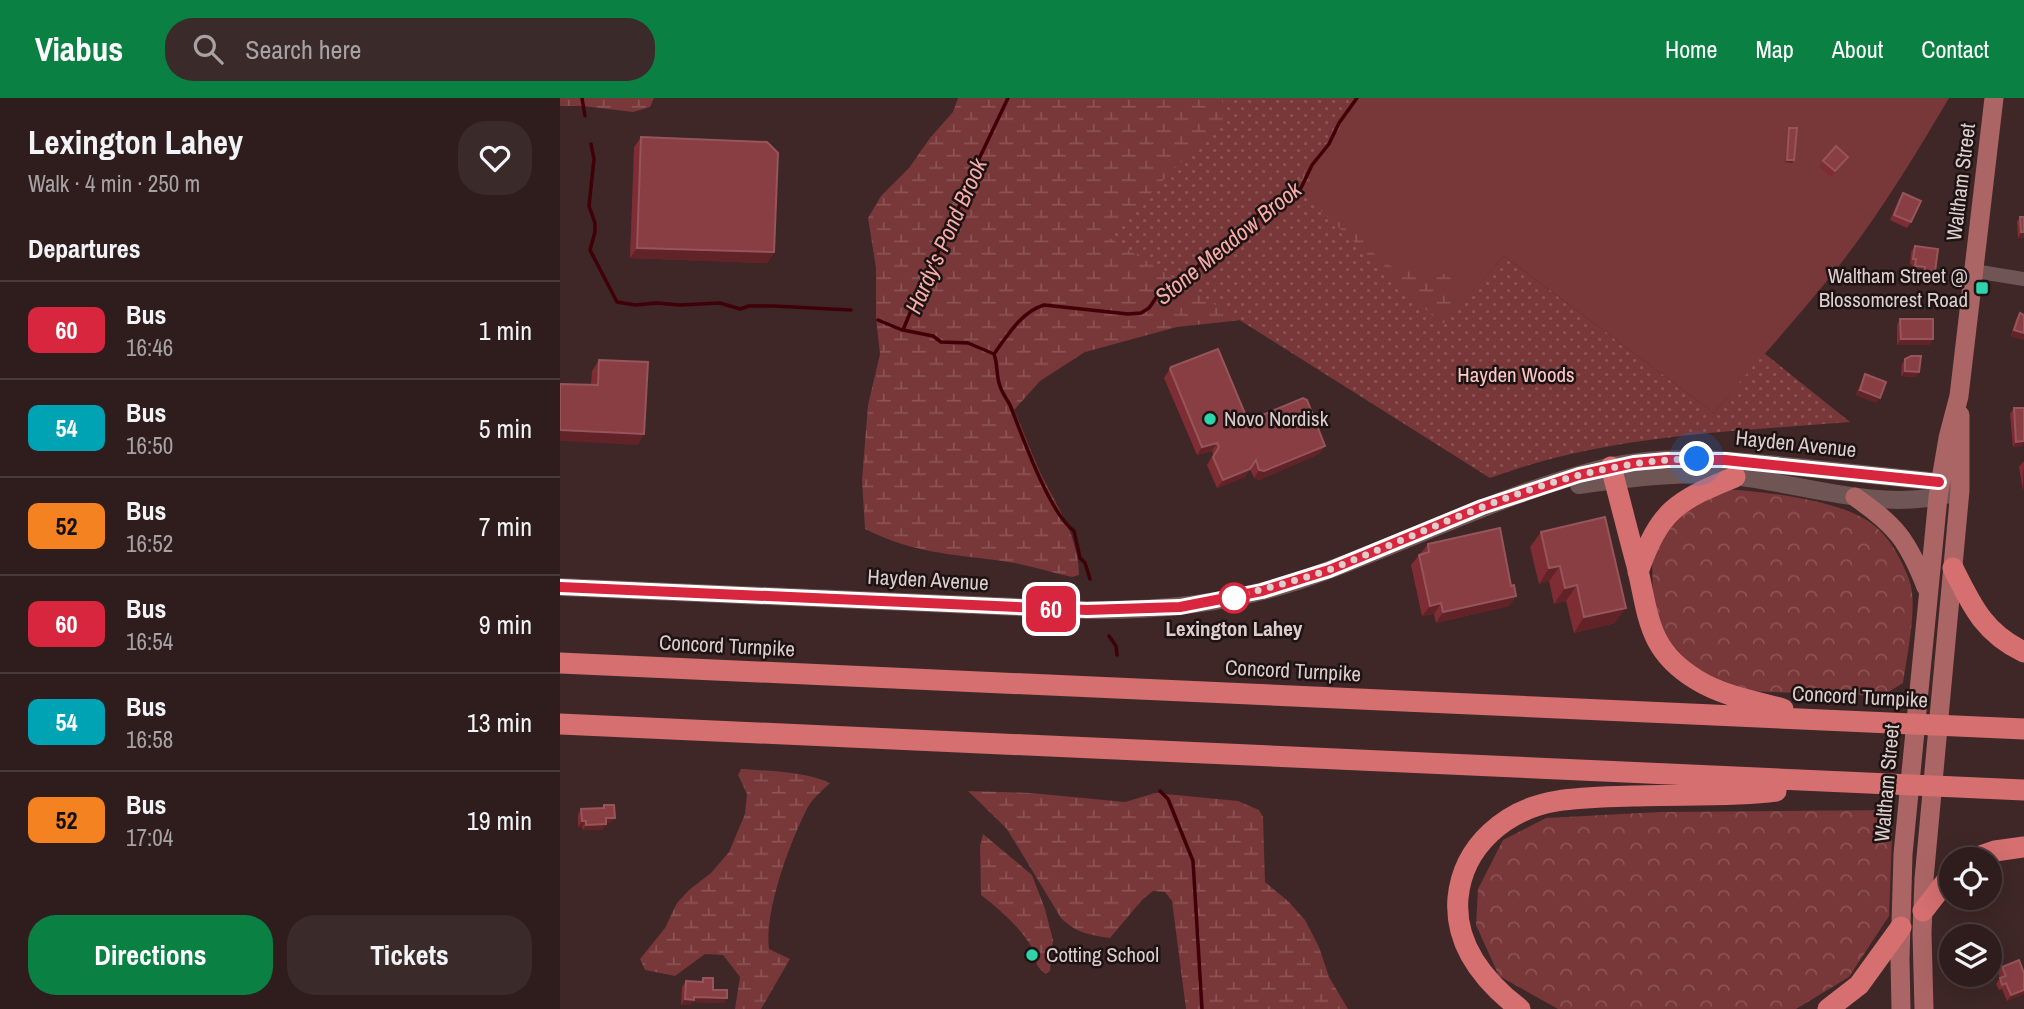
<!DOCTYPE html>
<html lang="en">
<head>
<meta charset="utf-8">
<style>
  body { margin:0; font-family:"Archivo Narrow",sans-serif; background:#3a2a29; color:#f1f3f6; height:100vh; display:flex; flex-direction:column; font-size:26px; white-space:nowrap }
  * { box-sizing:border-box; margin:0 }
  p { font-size:23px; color:#a7a2a3 }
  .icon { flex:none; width:38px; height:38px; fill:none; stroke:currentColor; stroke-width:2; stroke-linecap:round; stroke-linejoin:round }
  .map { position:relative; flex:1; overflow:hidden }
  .drawer { display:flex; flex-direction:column; background:#2e1d1c; width:560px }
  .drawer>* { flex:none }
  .badge { padding:0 14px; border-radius:10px; font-size:24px; line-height:46px }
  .buttons { position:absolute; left:1379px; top:749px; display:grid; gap:14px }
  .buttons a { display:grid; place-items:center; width:63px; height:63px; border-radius:50%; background:#2e1d1c; box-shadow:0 7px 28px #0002,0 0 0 2px #493b3b; font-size:35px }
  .you { position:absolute; width:35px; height:35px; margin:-18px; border:5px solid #fff; border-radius:50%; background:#1a73e8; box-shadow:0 0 0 10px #1a73e833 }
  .map>.badge { position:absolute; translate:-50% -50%; box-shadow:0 0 0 4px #fff }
  h2 { padding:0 28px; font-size:26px; line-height:63px }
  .round { display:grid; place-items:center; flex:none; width:74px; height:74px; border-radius:28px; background:#3a2a29 }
  .overview { display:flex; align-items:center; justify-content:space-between; height:119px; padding:0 28px }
  h1 { font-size:33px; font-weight:700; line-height:52px }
  .primary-button { display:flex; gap:14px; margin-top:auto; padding:14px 28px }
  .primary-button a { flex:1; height:80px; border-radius:28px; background:#0b8043; color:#fff; font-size:28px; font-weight:700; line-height:80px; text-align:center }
  .primary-button a+a { background:#3a2a29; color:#f1f3f6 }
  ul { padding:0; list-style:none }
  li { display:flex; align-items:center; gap:21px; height:98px; padding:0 28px; border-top:2px solid #493b3b }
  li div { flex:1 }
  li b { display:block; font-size:26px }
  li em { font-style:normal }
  li .badge { min-width:77px; font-weight:700; text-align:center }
  header { display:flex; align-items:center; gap:42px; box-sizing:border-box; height:98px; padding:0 35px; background:#0b8043; color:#fff }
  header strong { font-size:33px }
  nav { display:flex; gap:38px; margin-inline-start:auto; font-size:24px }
  .search { width:490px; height:63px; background:#3a2a29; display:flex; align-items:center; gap:18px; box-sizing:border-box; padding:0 24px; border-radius:28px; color:#a7a2a3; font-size:26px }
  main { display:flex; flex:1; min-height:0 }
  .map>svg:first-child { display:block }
  .green { fill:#783738 }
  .forest { fill:url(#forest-crowns) }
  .wetland { fill:url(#wetland-marsh) }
  .park { fill:url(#park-dots) }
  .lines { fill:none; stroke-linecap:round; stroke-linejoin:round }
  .stream { stroke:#400008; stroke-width:3.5 }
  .minor { stroke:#6f5554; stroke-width:14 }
  .tertiary { stroke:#6f5554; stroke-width:18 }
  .primary { stroke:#ac6565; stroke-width:19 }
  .motorway { stroke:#d56f70; stroke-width:21 }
  .wall { fill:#7f2d34 }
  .shaded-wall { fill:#612327 }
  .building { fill:#893e44; stroke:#96555a; stroke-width:2 }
  .line-casing { stroke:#fff; stroke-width:16 }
  .line { stroke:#d7263d; stroke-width:10 }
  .walk { stroke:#ddcdcd; stroke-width:7; stroke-dasharray:0 12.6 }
  .poi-dot { fill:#2ed4aa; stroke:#1d1313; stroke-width:2.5 }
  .stop-dot { fill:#fff; stroke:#d7263d; stroke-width:3.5 }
  .labels { text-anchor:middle; stroke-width:5; stroke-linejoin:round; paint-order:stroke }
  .street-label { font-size:21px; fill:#ddcdcd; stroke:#1d1313 }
  .poi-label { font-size:21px; fill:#ddcdcd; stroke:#1d1313; text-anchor:start }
  .park-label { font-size:21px; fill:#fdc8c7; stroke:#1d1313 }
  .stop-label { font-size:21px; font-weight:bold; fill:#ddcdcd; stroke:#1d1313 }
  .water-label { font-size:23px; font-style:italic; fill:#f8acaa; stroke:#1d1313 }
</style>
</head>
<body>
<header>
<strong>Viabus</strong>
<div class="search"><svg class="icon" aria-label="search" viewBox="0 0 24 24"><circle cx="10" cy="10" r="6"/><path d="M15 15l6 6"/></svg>Search here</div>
<nav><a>Home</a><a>Map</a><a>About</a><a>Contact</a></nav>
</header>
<main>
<section class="drawer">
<div class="overview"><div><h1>Lexington Lahey</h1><p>Walk · 4 min · 250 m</p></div><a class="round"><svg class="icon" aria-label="heart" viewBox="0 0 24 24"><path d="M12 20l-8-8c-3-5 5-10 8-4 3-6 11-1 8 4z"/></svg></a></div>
<h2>Departures</h2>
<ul>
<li><span class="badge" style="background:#d7263d;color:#fff">60</span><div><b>Bus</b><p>16:46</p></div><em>1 min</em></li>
<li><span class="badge" style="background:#00a3b4;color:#fff">54</span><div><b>Bus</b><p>16:50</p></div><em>5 min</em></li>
<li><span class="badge" style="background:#f58220;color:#111">52</span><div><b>Bus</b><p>16:52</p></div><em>7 min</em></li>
<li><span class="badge" style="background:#d7263d;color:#fff">60</span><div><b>Bus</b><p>16:54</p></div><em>9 min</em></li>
<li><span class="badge" style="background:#00a3b4;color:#fff">54</span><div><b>Bus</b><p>16:58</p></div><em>13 min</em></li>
<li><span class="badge" style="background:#f58220;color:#111">52</span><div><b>Bus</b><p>17:04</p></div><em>19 min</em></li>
</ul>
<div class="primary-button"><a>Directions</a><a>Tickets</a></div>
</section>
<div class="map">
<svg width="1464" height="911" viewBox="0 0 1464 911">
  <defs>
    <pattern id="forest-crowns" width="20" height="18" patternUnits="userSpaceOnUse" patternTransform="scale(1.75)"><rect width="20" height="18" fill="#783738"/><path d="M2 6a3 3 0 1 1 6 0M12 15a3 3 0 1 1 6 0" fill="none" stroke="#8b5354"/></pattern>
    <pattern id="wetland-marsh" width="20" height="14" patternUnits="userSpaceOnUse" patternTransform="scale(1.75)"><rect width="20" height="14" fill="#783738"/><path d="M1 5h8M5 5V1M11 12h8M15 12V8" fill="none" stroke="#8b5354"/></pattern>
    <pattern id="park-dots" width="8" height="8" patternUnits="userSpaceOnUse" patternTransform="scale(1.75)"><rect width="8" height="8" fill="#783738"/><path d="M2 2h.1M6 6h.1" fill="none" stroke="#8b5354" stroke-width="1.8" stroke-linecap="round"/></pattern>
  </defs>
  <rect width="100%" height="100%" fill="#3e2726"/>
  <!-- green -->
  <path class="green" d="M795 0H1389C1352 63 1313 127 1266 184 1230 228 1191 271 1154 315L944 158 882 228 734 88Z"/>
  <!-- forest -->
  <path class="forest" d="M1165 391C1206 394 1278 401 1311 425 1325 435 1334 449 1341 463 1345 472 1351 483 1352 494 1355 518 1347 560 1343 585L1322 598 1184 593 1139 576 1109 543 1093 508 1092 457 1116 415Z
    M1333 712 1329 818 1289 879 1236 911H998L939 878 916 827 918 791 943 742 986 720 1100 714Z"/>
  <!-- wetland -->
  <path class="wetland" d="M0 0H94L90 9 73 14 22 8H0Z
    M398 0H798L785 25 749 65 751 99 775 118 804 133 810 142 813 155 834 170 856 175 876 172 893 181 888 232 747 215 617 229 525 254 480 283 454 312C463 332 470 352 479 372 495 406 519 438 519 477L512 479C489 474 466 466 442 463 390 456 353 455 305 431L302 382 308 307 320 256 316 220V170L308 120 321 98 349 70 370 40 393 14Z
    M181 671C209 673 243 673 270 685 262 693 253 700 248 709 230 743 204 814 209 851L230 861 201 911H175L180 879 163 857 145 856 115 878 85 872 80 861 105 830 117 805 129 792 151 775 169 754 185 716 187 696 178 677Z
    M408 693 471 695 565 704 595 695 678 703 699 712 703 719 705 784 729 804 745 822 759 849 769 879 788 911H626L612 803 605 794 593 793 582 802 550 840C530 837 516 835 501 820L447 731Z
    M423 736 472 777 485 811 493 842 490 873 486 876C472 866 478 861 471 848 459 828 439 811 421 797L420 748Z"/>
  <!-- park -->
  <path class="park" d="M662 0H795L735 88 882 227 944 158 1154 315 1204 255 1290 324C1168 334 1046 337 930 380L548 139 663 21Z"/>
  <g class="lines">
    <!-- stream -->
    <path class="stream" d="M22 0 25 18
      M448 0 408 84 393 125 384 136 374 166 357 198 343 232 373 238 381 244 408 245 434 256C438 267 436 278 440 288 442 295 447 301 450 307 462 337 489 415 514 433L520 460 525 465 530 481
      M31 46 34 61 29 108 35 125V134L30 152 57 204 75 207 96 205 120 207 160 205 180 211 189 208H213L291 212
      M318 222 342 232
      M434 256C448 237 461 214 484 207L568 216 581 215 589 210 598 197 627 180 644 162 665 151 692 122 714 106 741 90 752 67 769 46 779 25 797 0
      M549 538 556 548 557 557
      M600 693 608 701 633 763 642 911"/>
    <!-- minor -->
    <path class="minor" d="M1414 173 1464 181"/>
    <!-- tertiary -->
    <path class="tertiary" d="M1019 387C1070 380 1122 373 1173 378 1245 386 1318 414 1390 396
      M0 489 527 512C600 513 672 505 741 482 844 447 941 395 1048 369 1110 355 1175 362 1237 369 1285 374 1332 379 1379 384L1394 389"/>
    <!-- primary -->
    <path class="primary" d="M1295 399C1336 427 1348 443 1366 489
      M1341 911 1340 861 1343 756 1378 399 1388 340 1399 298 1434 0
      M1364 911 1362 835 1364 781 1400 392V317"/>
    <!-- motorway -->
    <path class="motorway" d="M1051 369C1060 402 1068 435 1077 468 1089 518 1087 552 1137 582 1163 598 1194 603 1223 611
      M1393 470C1412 508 1424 535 1464 554
      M1078 474C1100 412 1116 403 1175 379
      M0 565 1464 631
      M0 626 1464 692
      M1412 761 1435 753 1464 749
      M1363 813 1391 777
      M960 911C925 884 894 847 898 800 903 747 947 711 997 703 1022 699 1047 699 1072 698 1118 696 1171 699 1216 693
      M1268 911 1299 887 1341 829"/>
  </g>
  <!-- wall -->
  <path class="wall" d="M1229 30 1232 65 1225 64 1227 32Z
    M81 39 214 154 207 165 70 160 74 49Z
    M1263 63 1284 64 1271 79 1259 68Z
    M1343 95 1351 124 1347 130 1330 122 1339 101Z
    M1460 119 1464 140H1458L1457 124Z
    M1355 148 1378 151 1370 188 1360 186 1362 175 1351 174 1352 167 1350 166 1351 154Z
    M1460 215 1464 217V242L1451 238 1456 221Z
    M1340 221 1373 241 1369 247H1337V227Z
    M1345 261 1359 274 1356 279 1341 278 1342 266Z
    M39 262 84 336 77 347 31 287 32 273Z
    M611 269 688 323 765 348 759 356 699 382 694 380 690 371 685 379 657 390 647 367 653 357 652 353 637 357 604 280Z
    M1305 276 1317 305 1296 297 1302 282Z
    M1454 310 1463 348 1453 349 1450 316Z
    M1463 364H1464L1463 393 1459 369Z
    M981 434 1055 525 1014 535 1006 503 994 506 989 483 979 486 970 449Z
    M868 446 951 488 956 498 949 508 876 525 874 516 862 518 851 467Z
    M44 707 51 725H46L42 732H23L22 729H18V717L21 711 41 710Z
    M1442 869 1464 875V896L1447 903 1442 891 1439 892 1436 886 1440 880 1438 874Z
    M143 880 153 892 167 900 163 905 132 904 130 907H121L122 889 126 883 140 884Z"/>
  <!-- shaded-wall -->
  <path class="shaded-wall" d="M1227 62H1234L1232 65 1225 64Z
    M1461 134H1464V140H1458Z
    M77 150 214 154 207 165 70 160Z
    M1355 168 1365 169 1362 175 1351 174Z
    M1364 181 1374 182 1370 188 1360 186Z
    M1454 232 1464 235V242L1451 238Z
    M1341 241H1373L1369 247H1337Z
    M1345 273 1359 274 1356 279 1341 278Z
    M1300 292 1320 300 1317 305 1296 297Z
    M0 332 84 336 77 347 0 343Z
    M1464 343 1463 348 1453 349 1456 344Z
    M657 345 652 353 637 357 642 349Z
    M765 348 759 356 699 382 694 380 699 372Z
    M690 371 685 379 657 390 663 382Z
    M1000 468 989 483 979 486 989 470Z
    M1017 487 1006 503 994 506 1005 490Z
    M956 498 949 508 876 525 883 514Z
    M881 505 874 516 862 518 870 508Z
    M1066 510 1055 525 1014 535 1024 519Z
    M46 720H55L51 725 42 726Z
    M22 723H26L22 729H18Z
    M46 726 42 732H23L26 727Z
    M1464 892V896L1447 903 1451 897Z
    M134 899 167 900 163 905 132 904 130 907H121L125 901Z"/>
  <!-- building -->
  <path class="building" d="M1229 30H1237L1234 62H1227Z
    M81 39 207 44 218 55 214 154 77 150Z
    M1276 48 1288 59 1275 73 1263 63Z
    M1343 95 1361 103 1351 124 1334 117Z
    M1460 119H1464V134H1461Z
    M1355 148 1378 151 1374 182 1364 181 1365 169 1355 168 1356 161H1353Z
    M1460 215 1464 217V235L1454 232Z
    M1340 221H1373V241H1341Z
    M658 251 688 323 743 300 747 302 765 348 704 373 699 372 696 362 690 371 663 382 653 359 659 349 657 345 642 349 610 271 611 269Z
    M1351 258H1361L1359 274 1345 273V261Z
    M39 262 88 264 84 336 0 332V286L38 287Z
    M1305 276 1326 284 1320 300 1300 292Z
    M1454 310H1464V343L1456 344Z
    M1045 419 1066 510 1024 519 1017 487 1005 490 1000 468 989 470 981 434Z
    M940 430 951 488 954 487 956 498 883 514 881 505 870 508 859 457 869 454 868 446Z
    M44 707H54L55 720H46V726L26 727V723H22L21 711 44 710Z
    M1459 862 1464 875V892L1451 897 1446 885 1442 887 1440 880 1446 878 1442 869Z
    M143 880H153V892H167V900L134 899V902L125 901 126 883 143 884Z"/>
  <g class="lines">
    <!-- line casing -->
    <g class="line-casing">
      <path id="line" d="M0 489 527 512 620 509 702 493 769 472 922 409 1019 377 1074 365 1107 362H1165L1379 384"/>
    </g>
    <!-- line -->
    <use href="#line" class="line"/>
    <!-- walk -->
    <path class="walk" d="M674 500C706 489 739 483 771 471 889 425 1008 361 1137 361"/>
  </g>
  <!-- markers -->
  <g class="poi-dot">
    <rect x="1415" y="183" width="14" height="14" rx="3.5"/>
    <circle cx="650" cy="321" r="7"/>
    <circle cx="472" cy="857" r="7"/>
  </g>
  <circle class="stop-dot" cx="674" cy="500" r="14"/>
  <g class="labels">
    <!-- street labels -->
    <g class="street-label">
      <text transform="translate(1401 84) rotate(-83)" y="7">Waltham Street</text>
      <text transform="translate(1236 346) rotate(6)" y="7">Hayden Avenue</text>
      <text transform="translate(368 482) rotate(3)" y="7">Hayden Avenue</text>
      <text transform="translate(167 548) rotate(3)" y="7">Concord Turnpike</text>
      <text transform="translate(733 573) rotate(3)" y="7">Concord Turnpike</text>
      <text transform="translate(1300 599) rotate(3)" y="7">Concord Turnpike</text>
      <text transform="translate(1327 685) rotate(-85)" y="7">Waltham Street</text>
    </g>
    <!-- poi labels -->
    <g class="poi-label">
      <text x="1408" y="185" text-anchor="end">Waltham Street @<tspan x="1408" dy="24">Blossomcrest Road</tspan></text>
      <text x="664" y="328">Novo Nordisk</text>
      <text x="486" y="864">Cotting School</text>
    </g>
    <!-- park labels -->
    <g class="park-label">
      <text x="956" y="284">Hayden Woods</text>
    </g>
    <!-- stop labels -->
    <g class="stop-label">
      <text x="674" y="538">Lexington Lahey</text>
    </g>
    <!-- water labels -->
    <g class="water-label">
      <text transform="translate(386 138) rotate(-66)" y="8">Hardy's Pond Brook</text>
      <text transform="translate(668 145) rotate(-39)" y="8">Stone Meadow Brook</text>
    </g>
  </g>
</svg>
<div class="buttons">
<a><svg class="icon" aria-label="locate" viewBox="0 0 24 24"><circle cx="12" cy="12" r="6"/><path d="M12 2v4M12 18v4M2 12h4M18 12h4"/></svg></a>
<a><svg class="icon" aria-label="layers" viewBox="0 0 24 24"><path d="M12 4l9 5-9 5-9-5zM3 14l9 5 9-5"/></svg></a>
</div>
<div class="you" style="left:1137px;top:361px"></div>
<b class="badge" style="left:491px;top:511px;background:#d7263d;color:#fff">60</b>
</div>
</main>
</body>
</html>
